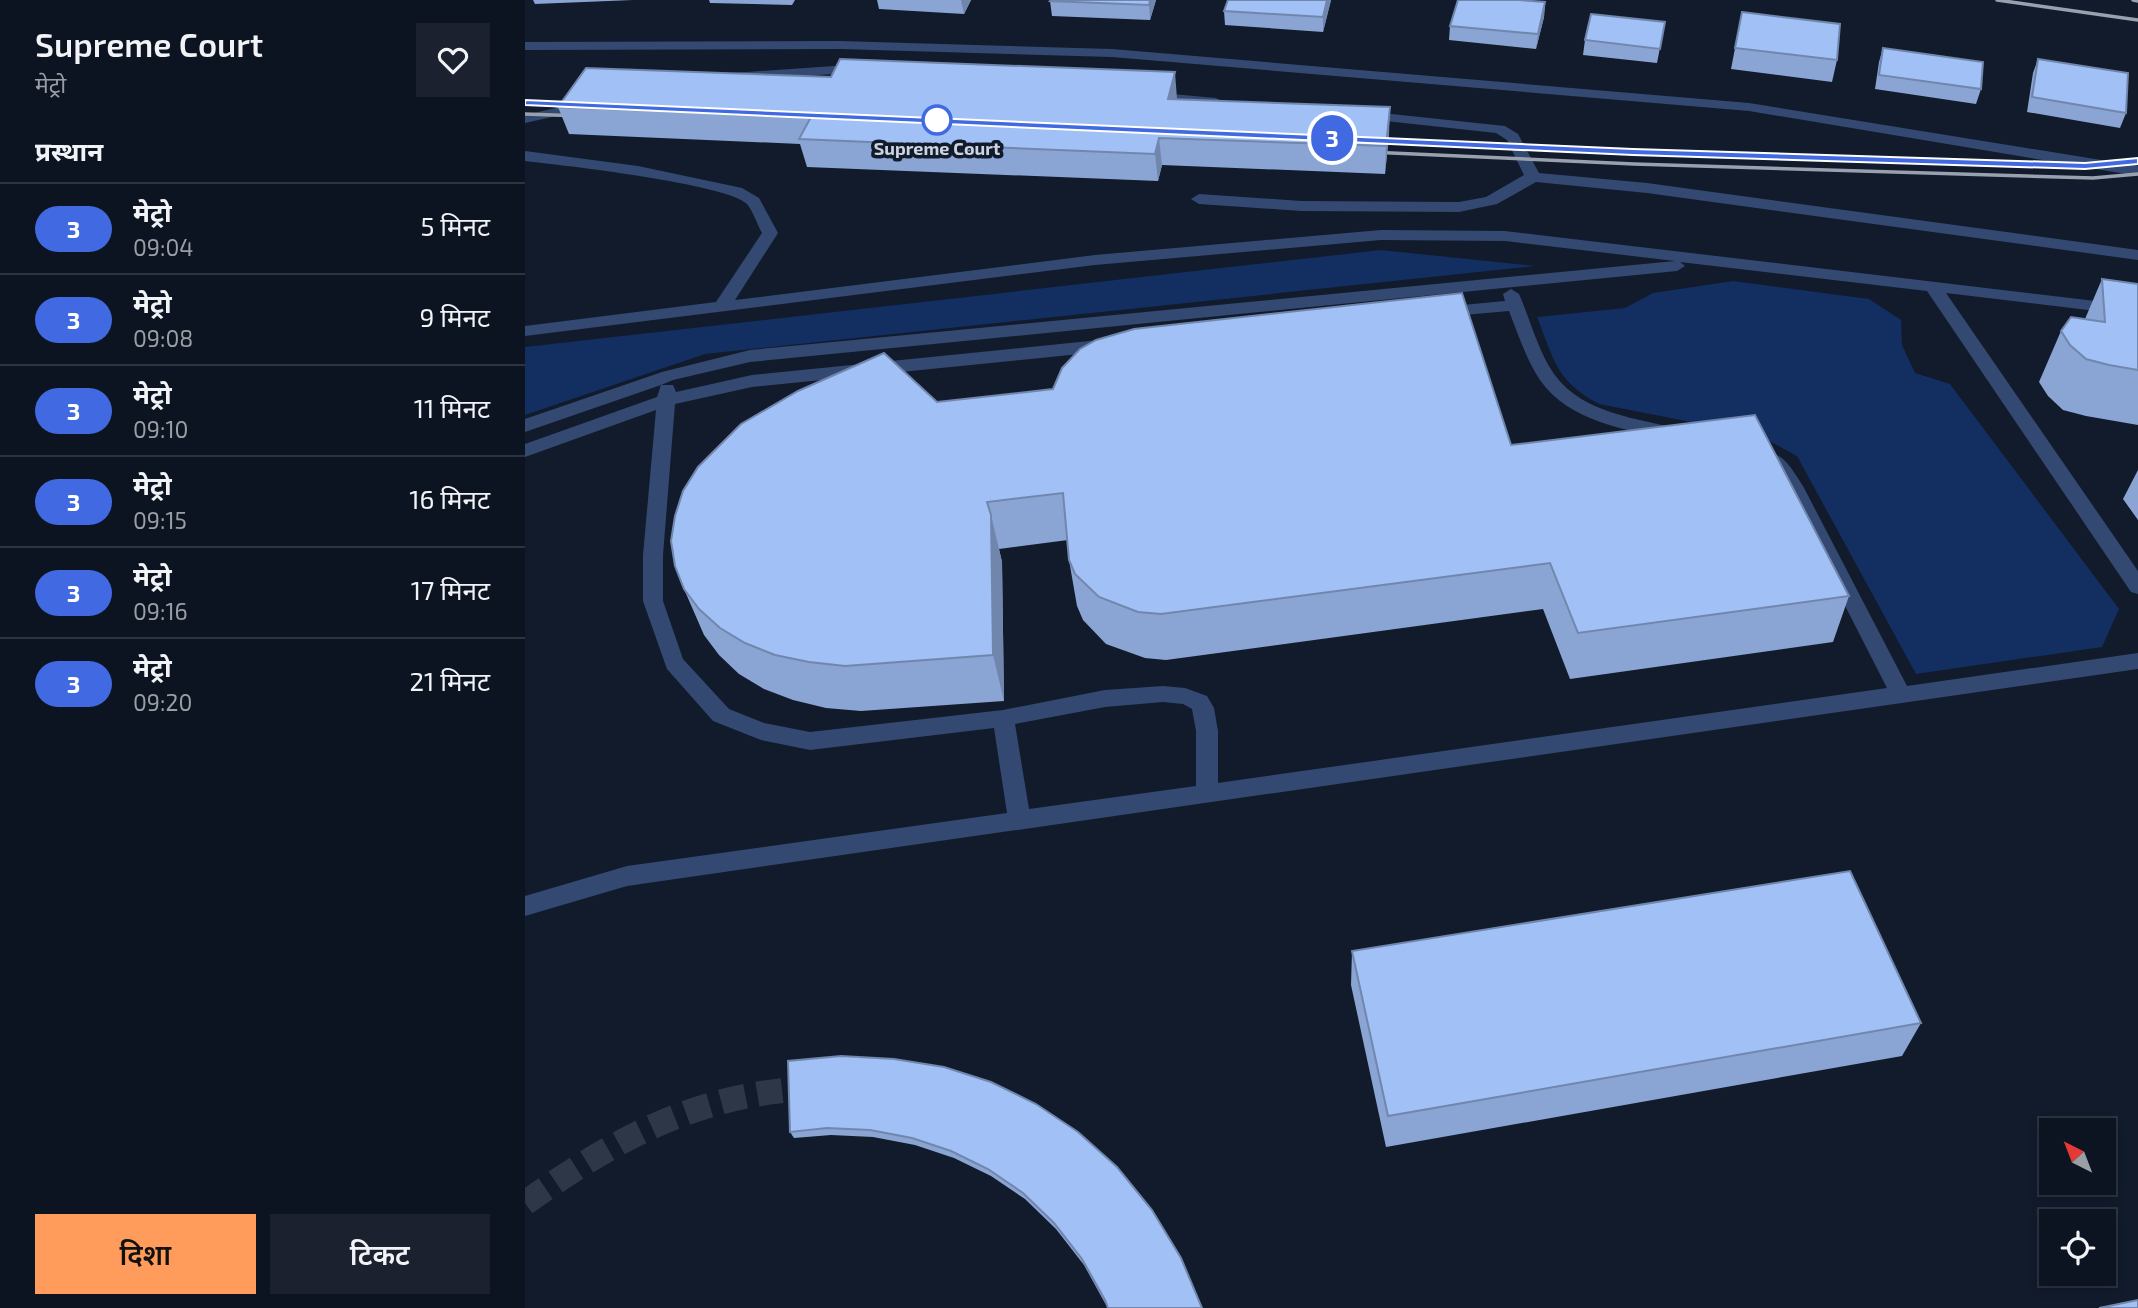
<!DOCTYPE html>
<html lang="hi">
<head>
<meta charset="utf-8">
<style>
  body { margin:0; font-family:"Exo 2","Noto Sans Devanagari",sans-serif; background:#1b212e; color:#f1f3f6; height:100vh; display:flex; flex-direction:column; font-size:26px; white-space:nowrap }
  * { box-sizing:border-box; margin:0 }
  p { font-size:23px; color:#9a9ea5 }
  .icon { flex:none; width:38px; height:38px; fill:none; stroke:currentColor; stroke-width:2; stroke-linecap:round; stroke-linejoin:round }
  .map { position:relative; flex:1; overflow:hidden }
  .drawer { display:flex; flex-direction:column; background:#0d1421; width:525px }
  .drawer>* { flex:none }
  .badge { padding:0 14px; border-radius:23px; font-size:24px; line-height:46px }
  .needle { width:46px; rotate:318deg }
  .buttons { position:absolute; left:1514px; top:1118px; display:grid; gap:14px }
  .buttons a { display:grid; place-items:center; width:77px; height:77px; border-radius:0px; background:#0d1421; box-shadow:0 4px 10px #0003,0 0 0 2px #2d333f; font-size:35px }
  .map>.badge { position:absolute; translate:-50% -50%; box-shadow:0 0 0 4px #fff }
  h2 { padding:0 35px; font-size:26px; line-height:63px }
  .round { display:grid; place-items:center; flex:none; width:74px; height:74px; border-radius:0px; background:#1b212e }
  .head { display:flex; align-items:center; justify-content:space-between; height:119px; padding:0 35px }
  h1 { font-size:33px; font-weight:600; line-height:52px }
  .primary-button { display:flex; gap:14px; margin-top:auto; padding:14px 35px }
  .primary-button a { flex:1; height:80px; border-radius:0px; background:#ff9b5b; color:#111; font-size:28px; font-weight:600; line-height:80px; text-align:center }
  .primary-button a+a { background:#1b212e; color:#f1f3f6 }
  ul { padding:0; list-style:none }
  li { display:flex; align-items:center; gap:21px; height:91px; padding:0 35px; border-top:2px solid #2d333f }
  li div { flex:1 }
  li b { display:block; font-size:26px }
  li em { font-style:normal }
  li .badge { min-width:77px; font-weight:700; text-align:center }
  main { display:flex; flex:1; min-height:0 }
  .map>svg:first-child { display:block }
  .green { fill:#132e60 }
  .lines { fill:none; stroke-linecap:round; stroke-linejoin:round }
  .secondary-tunnel { stroke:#2d3747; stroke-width:25; stroke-dasharray:25 12; stroke-linecap:butt }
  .service { fill:#334971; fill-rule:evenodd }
  .minor { fill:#334971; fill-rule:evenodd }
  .rail { stroke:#99a1ae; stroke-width:3.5 }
  .wall { fill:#8aa5d3 }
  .shaded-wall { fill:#7186ac }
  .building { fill:#a1c0f5; stroke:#7186ac; stroke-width:2 }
  .line { fill:#4169e1; stroke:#fff; stroke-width:2 }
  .stop-dot { fill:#fff; stroke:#4169e1; stroke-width:3.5 }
  .labels { text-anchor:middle; stroke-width:7; stroke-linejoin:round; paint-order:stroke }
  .far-stop-label { font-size:18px; font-weight:bold; fill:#cdd4e0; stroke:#111b2c }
</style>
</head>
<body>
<main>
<section class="drawer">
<div class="head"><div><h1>Supreme Court</h1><p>मेट्रो</p></div><a class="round"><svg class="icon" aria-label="heart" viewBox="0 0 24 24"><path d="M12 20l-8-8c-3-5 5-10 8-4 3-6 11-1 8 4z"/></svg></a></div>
<h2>प्रस्थान</h2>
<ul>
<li><span class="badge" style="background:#4169e1;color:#fff">3</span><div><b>मेट्रो</b><p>09:04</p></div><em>5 मिनट</em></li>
<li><span class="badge" style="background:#4169e1;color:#fff">3</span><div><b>मेट्रो</b><p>09:08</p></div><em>9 मिनट</em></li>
<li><span class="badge" style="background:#4169e1;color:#fff">3</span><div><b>मेट्रो</b><p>09:10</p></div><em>11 मिनट</em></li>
<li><span class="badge" style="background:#4169e1;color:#fff">3</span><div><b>मेट्रो</b><p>09:15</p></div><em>16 मिनट</em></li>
<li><span class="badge" style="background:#4169e1;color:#fff">3</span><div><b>मेट्रो</b><p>09:16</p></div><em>17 मिनट</em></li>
<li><span class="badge" style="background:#4169e1;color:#fff">3</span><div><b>मेट्रो</b><p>09:20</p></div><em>21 मिनट</em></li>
</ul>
<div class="primary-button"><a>दिशा</a><a>टिकट</a></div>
</section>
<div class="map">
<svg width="1613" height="1308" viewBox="0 0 1613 1308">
  <rect width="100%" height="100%" fill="#111b2c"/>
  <!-- green -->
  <path class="green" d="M856 250 1010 266 180 354 0 415V347Z
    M1208 281 1344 299 1376 320 1377 345 1390 373 1425 384 1594 609 1577 647 1391 674 1272 456 1233 435 1074 404C1031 381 1029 360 1012 317L1100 308 1128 293Z"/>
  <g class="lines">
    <!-- secondary-tunnel -->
    <path class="secondary-tunnel" d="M0 1203C93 1137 174 1093 290 1088"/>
    <!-- service -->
    <path class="service" d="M309 66 339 68 346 72 339 76 309 74 207 81 200 77 207 73Z
      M625 92 691 98 698 102 691 106 620 99 618 96Z
      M62 101 69 105 67 108 0 123V115Z
      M838 111 980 126 993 134 1014 173 1122 183 1613 250V260L1122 193 1011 182 972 204 934 212 776 211 674 204 666 199 674 194 776 201 934 202 961 197 999 175 982 140 971 133 833 118 831 115 833 112Z
      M0 151 113 166 217 188 234 198 253 233 210 300 570 255 856 230 980 231 1613 306V316L1421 293 1613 571V594L1606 592 1402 291 1155 262 1160 266 1152 271 225 362 148 380 136 385H148L151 392 227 375 584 339 593 345 584 351 227 387 150 404 138 555V601L158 659 204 709 239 723 285 732 478 710 580 690 638 686 660 688 682 696 689 708 693 731V783L1362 688 1262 492 1246 468 1234 462 1232 458 1234 454C1257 447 1267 470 1278 486L1382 686 1613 653V669L102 886 0 916V896L102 866 482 813 469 728 285 750 236 740 188 721 142 669 118 601V555L131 410 0 457V444L132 397 136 385 0 432V419L137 372 225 350 1150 261 980 241 856 240 570 265 0 336V326L191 302 237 233C232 224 228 211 222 204 203 184 36 165 0 161ZM638 702 658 704 667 709 671 731V786L504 809 490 724 580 707Z
      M986 289 994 294C1005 319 1013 351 1029 374 1059 415 1111 417 1156 430L1158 434 1156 438 1149 440C1102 430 1044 422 1015 380 1001 359 993 334 984 311L916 317 907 312 916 307 980 301 978 294Z"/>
    <!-- minor -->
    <path class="minor" d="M315 41 587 49 1224 103 1613 166V176L1224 111 587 57 315 49 0 50V42Z"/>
    <!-- rail -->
    <path class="rail" d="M1472 0 1613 20
      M1608 0 1613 1
      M0 103 56 105
      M0 114 57 116
      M843 140 1108 152 1560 166 1613 161
      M844 152 1109 164 1568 178 1613 174"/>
  </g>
  <!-- wall -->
  <path class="wall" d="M8 0H108L10 4Z
    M184 0H270L267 5 185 3Z
    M352 0H446L439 14 354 9Z
    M631 0 625 20 527 16 525 1Z
    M806 0 798 32 700 25 699 11Z
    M1020 2 1019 17 1011 49 924 40 925 26Z
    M1217 12 1312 60 1307 82 1206 69Z
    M1140 22 1132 63 1058 55 1060 40Z
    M1358 48 1456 89 1451 104 1350 89 1354 62Z
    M1513 59 1601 113 1595 128 1502 112 1508 73Z
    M652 99 864 135 860 174 637 165 633 181 282 167 275 144 44 134 33 107Z
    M1577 279 1613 284V425L1561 416 1538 410 1523 396 1514 382 1536 331 1560 319Z
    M412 402 986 445 1324 596 1308 642 1045 679 1018 609 641 660 620 658 581 644 558 620 552 606 544 560 543 540 474 549 477 562 479 701 336 711 301 708 268 700 239 689 214 674 194 655 179 635 159 589Z
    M1613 470V520L1598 499Z
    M827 951 1396 1023 1377 1056 861 1147 826 985Z
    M511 1104 581 1305 559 1265 531 1229 500 1199 466 1176 429 1158 390 1145 348 1137 306 1135 269 1138 265 1132Z"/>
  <!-- shaded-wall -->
  <path class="shaded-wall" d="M436 0H446L439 14Z
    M625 0H631L625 20 624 5Z
    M802 0H806L798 32V17Z
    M1020 2 1019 17 1011 49 1013 34Z
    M650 72 652 99H643Z
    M865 107 864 135 860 174 861 146Z
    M634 138 637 165 633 181 630 154Z
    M466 515 477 562 479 701 468 655Z"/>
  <!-- building -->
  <path class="building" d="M526 0H625L624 5 525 1Z
    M703 0H802L798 17 699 11Z
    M933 0H994L1020 2 1013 34 925 26Z
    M1217 12 1315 24 1312 60 1210 48Z
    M1066 14 1140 22 1135 49 1060 40Z
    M1358 48 1458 62 1456 89 1354 75Z
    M315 59 650 72 643 99 865 107 861 146 634 138 630 154 274 139 286 117 33 107 61 68 306 77Z
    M1513 59 1603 73 1601 113 1507 97Z
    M1577 279 1613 284V370L1584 365 1561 359 1545 345 1536 331 1546 317 1580 322Z
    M937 293 986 445 1230 415 1324 596 1053 633 1025 563 636 614 613 612 574 597 550 574 544 560 538 493 462 502 466 515 468 655 320 666 284 662 250 655 220 643 195 628 174 609 159 589 150 566 146 541 150 516 158 491 173 467 216 424 273 391 359 353 412 402 528 389 537 368 555 349 571 340 609 329Z
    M1325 871 1396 1023 863 1116 827 951Z
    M316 1056 369 1059 419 1067 466 1082 511 1104 553 1132 592 1167 627 1210 656 1258 677 1308H583L580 1300 557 1259 529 1223 498 1193 463 1169 426 1151 387 1138 345 1130 302 1128 265 1132 263 1061Z
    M1613 1300V1308H1574Z"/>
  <!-- line -->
  <path class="line" d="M0 100 1108 149 1560 163 1613 158V164L1560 169 1108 155 0 105Z"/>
  <!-- markers -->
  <circle class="stop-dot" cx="412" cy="120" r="14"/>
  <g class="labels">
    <!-- far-stop labels -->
    <g class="far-stop-label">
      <text x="412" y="155">Supreme Court</text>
    </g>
  </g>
</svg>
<div class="buttons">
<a><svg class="needle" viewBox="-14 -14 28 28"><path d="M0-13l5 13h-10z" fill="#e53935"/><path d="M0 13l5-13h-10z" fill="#9a9ea5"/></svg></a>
<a><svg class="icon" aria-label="locate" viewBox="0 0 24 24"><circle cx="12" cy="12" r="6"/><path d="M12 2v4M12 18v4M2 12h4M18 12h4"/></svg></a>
</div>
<b class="badge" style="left:807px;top:138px;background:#4169e1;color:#fff">3</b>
</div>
</main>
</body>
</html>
